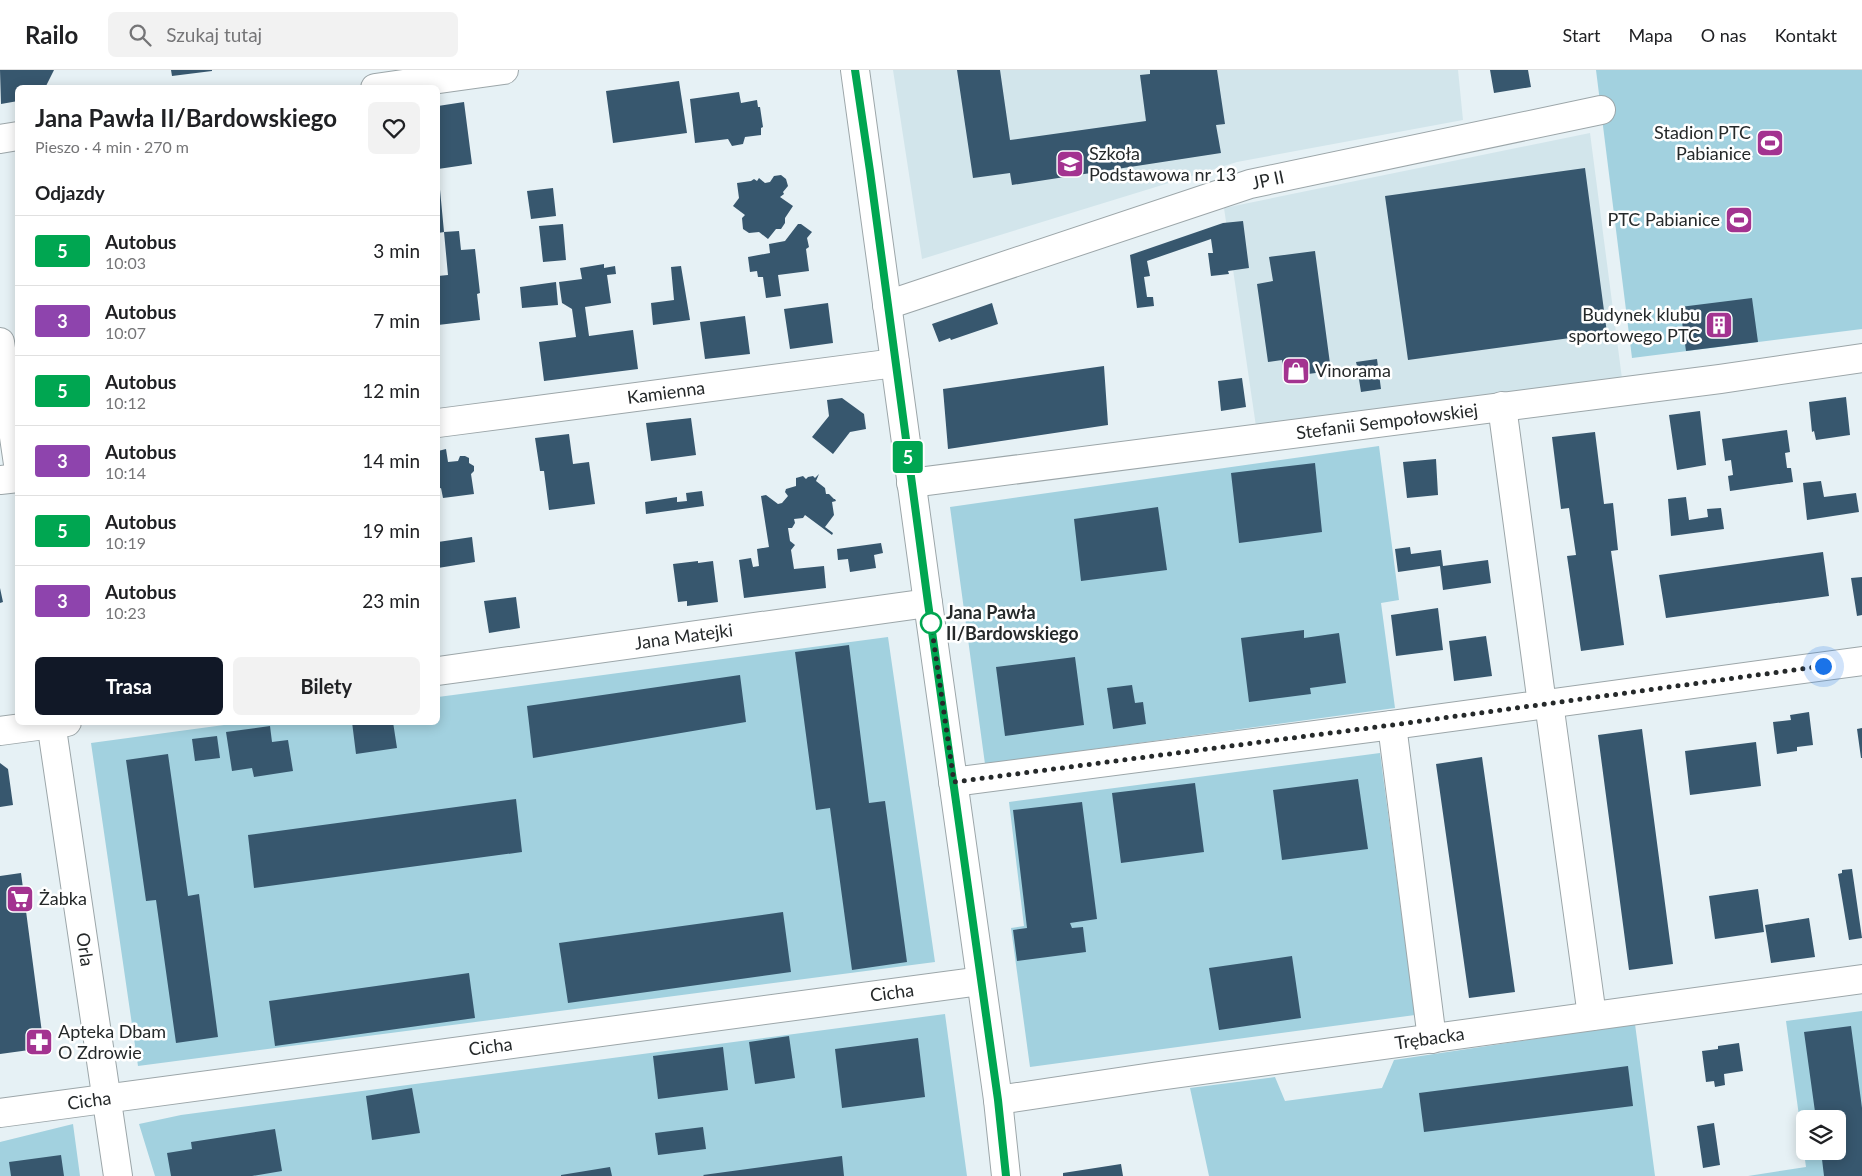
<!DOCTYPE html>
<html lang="pl">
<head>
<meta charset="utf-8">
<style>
  body { margin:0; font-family:Lato,sans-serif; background:#f2f2f2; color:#202124; height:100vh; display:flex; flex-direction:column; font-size:19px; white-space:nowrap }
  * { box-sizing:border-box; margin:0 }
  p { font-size:16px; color:#757577 }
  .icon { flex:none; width:28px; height:28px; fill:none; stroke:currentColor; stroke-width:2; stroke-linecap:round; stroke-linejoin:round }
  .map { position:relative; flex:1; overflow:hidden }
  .side { position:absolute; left:15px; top:15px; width:425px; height:640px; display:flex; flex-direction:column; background:#fff; border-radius:8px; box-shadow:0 2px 12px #0003 }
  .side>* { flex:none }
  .badge { padding:0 10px; border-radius:4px; font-size:18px; line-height:32px }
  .tools { position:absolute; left:1796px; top:1040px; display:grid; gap:10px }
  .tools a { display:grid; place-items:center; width:50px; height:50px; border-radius:8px; background:#fff; box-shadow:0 2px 12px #0003; font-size:25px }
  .you { position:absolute; width:25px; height:25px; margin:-12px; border:4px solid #fff; border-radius:50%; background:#1a73e8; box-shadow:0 0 0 8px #1a73e833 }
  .map>.badge { position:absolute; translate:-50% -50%; box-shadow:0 0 0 2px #fff }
  h2 { padding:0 20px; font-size:19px; line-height:45px }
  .round { display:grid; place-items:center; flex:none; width:52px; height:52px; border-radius:8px; background:#f2f2f2 }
  .headline { display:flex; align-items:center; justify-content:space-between; height:85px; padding:0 20px }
  h1 { font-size:24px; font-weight:700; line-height:38px }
  .button { display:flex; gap:10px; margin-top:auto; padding:10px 20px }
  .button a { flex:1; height:58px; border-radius:8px; background:#111827; color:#fff; font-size:20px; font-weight:700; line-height:58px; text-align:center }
  .button a+a { background:#f2f2f2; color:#202124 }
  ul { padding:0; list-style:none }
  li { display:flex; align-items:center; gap:15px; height:70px; padding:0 20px; border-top:1px solid #e0e0e0 }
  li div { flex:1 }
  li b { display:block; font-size:19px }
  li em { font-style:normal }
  li .badge { min-width:55px; font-weight:700; text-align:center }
  header { display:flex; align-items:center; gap:30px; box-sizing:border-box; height:70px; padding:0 25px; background:#fff; border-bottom:1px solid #e0e0e0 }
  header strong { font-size:24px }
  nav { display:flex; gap:28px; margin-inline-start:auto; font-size:18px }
  .search { width:350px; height:45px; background:#f2f2f2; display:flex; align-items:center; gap:12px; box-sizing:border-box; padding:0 18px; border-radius:8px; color:#757577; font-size:19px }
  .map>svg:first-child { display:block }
  .built { fill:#d2e5eb }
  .green { fill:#a2d1df; fill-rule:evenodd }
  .building { fill:#37576e }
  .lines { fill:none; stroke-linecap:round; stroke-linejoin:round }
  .minor-casing { stroke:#9ca6a9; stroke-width:30 }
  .minor { stroke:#fff; stroke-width:28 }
  .line-casing { stroke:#fff; stroke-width:11 }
  .line { stroke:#00a651; stroke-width:8 }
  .walk { stroke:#25292a; stroke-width:5; stroke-dasharray:0 9 }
  .stop-dot { fill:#fff; stroke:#00a651; stroke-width:2.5 }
  .labels { text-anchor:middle; stroke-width:5; stroke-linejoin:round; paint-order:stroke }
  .poi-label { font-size:18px; fill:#25292a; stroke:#fff; text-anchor:start }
  .street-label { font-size:18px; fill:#25292a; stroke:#fff }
  .stop-label { font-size:18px; font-weight:bold; fill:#25292a; stroke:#fff; text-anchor:start }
</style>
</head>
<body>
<header>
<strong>Railo</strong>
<div class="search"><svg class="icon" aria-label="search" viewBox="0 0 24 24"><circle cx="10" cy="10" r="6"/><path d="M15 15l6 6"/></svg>Szukaj tutaj</div>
<nav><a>Start</a><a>Mapa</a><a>O nas</a><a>Kontakt</a></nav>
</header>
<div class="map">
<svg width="1862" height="1106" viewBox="0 0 1862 1106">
  <rect width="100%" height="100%" fill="#e6f1f5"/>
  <!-- built -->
  <path class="built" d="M893 0H1458L1463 50 1237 92 922 189Z
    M1590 63 1624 324 1258 370 1224 138Z"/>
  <!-- green -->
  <path class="green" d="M1596 0H1862V259L1632 288Z
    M1379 376 1399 530 1381 533 1395 638 985 694 950 437Z
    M888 567 935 892 138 996 91 673 246 652H438V627Z
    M1380 683 1415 945 1030 997 1011 858 1024 856 1009 732Z
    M1862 941V1106H1748L1806 1097 1786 951ZM1805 1049H1838V1081H1805Z
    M945 944 967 1106H155L139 1054 181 1045Z
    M1635 954 1655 1106H1209L1190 1018 1275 1007 1285 1031 1382 1018 1394 990Z
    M73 1054 80 1106H0V1072Z"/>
  <!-- building -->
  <path class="building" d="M0 0H54L45 18H18V31L1 34Z
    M171 0H212V1L172 6Z
    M957 0H1000L1010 70 1146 51 1140 5 1150 4V0H1217L1225 54 1216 55 1221 83 1012 115 1010 103 973 108Z
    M1490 0H1528L1531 17 1494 23Z
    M679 11 687 63 613 73 606 21Z
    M739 22 741 33 757 30 758 37H760L763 57 761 58V65L745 67 743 74 732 76 728 69 695 73 690 29Z
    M464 32 472 94 438 99V36Z
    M1585 98 1607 263 1408 290 1385 126Z
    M781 105 786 109 788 116 783 122 784 124 780 127 793 136 785 148V153L781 159H776L768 169 759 162 749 163 743 159 742 148 745 145 733 136 739 128 737 113 751 111 754 109 757 111 759 108 765 113 770 112 774 106Z
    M439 109 444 162 438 163V110Z
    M553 118 556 146 531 149 527 121Z
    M1243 151 1249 198 1228 201 1229 204 1211 206 1208 183H1213L1211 169 1147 191 1150 206 1144 207 1147 227H1153L1154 236 1137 238 1130 185 1223 153Z
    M563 154 566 190 543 192 539 156Z
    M798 154H801L812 162 807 168 809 177 806 179 809 201 778 205 781 226 766 228 763 207H758L757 201 750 202 748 187 770 183 769 174 785 171Z
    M459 161 461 180 475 179 480 223 477 224 480 250 438 255V206L448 205 444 162Z
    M1315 181 1331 301 1285 307 1282 290 1268 292 1257 214 1273 211 1269 187Z
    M604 194V198L615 196 616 204 607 205 611 233 585 237 589 266 633 260 638 299 544 311 539 272 576 267 572 239 562 233 559 212 582 209 580 198Z
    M681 196 690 250 653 255 651 233 674 230 671 197Z
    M556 212 558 235 522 238 520 217Z
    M1752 228 1758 272 1686 281 1680 237Z
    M828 233 833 273 790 279 784 239Z
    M992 233 998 254 951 270 950 268 939 272 932 254Z
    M745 246 750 284 705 289 700 252Z
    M1377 289 1381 319 1361 322 1358 303 1356 304V301L1358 300 1356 292Z
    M1104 296 1108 355 948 379 943 319Z
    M1242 308 1246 337 1221 341 1218 311Z
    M1846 327 1850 365 1816 370 1814 361 1812 362 1809 332Z
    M842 328 864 344 866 359 850 362 833 384 812 367 829 346 827 330Z
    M1700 341 1706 395 1677 400 1669 345Z
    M691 348 696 385 651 391 646 353Z
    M1787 360 1790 382 1785 383 1787 398H1791L1793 412 1730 421 1728 406 1733 405 1731 390 1725 391 1722 369Z
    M1595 362 1604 434 1613 433 1618 480 1611 481 1624 575 1581 581 1567 486 1576 485 1569 438 1561 439 1552 367Z
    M569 364 573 394 589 392 595 434 549 440 544 401H540L535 368Z
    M446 379 448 392 458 391 460 386H465L469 388V393L474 396V401L471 404 474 424 443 428 441 418 438 419V381Z
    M1436 389 1438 425 1407 428 1403 392Z
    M1315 393 1322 462 1239 473 1231 403Z
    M819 404 816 411 825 418 826 424H829L834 429H835L836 431 832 432 834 445 825 457 833 463 832 465 805 445 803 448 794 449 795 453 792 458H788L790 471 795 475 791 480 794 499 824 496 826 518 744 528 739 490 751 488 753 497 759 496 757 479 769 477 761 426 766 425 778 434 782 433 788 426 785 422 786 419 796 416V408L803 406 806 409 808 407 813 406 815 408Z
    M1821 411 1824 427 1856 423 1859 442 1807 450 1803 413Z
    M702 421 704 436 646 444 645 432 677 427V432L687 431 686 423Z
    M1686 427 1689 450 1708 447 1707 439 1721 438 1724 459 1671 466 1668 429Z
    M1158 437 1167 500 1081 511 1074 449Z
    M472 467 475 492 438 498V472Z
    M881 473 883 483 874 485 876 498 850 502 848 489 838 490 837 479Z
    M1410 477 1411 484 1441 480 1443 496 1488 490 1491 513 1443 520 1440 496 1398 502 1395 479Z
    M1823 482 1829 526 1666 548 1659 505Z
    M698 491V493L713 491 718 532 687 536V531L678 532 673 494Z
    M1862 507V545L1857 546 1851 508Z
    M0 518 3 532 0 533Z
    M516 527 520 558 489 563 484 531Z
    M1438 538 1443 580 1396 586 1391 545Z
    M1304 560V568L1339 563 1346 613 1310 618 1311 624 1249 632 1241 568Z
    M1486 566 1492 606 1454 611 1449 571Z
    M849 575 869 733 885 731 907 892 852 900 830 738 816 740 795 582Z
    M1075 587 1084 655 1005 666 996 597Z
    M740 605 746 652 533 688 527 636Z
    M1132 615 1135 633 1143 632 1146 654 1113 659 1107 618Z
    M1809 642 1813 675 1797 677V681L1777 684 1773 652 1791 650 1790 645Z
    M352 652H393L397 678 356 684Z
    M270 656 272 672 288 670 293 701 254 707 252 698 232 701 226 662Z
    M1862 658V688H1861L1857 659Z
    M1642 659 1673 894 1629 900 1598 665Z
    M217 666 220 688 195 691 192 669Z
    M1756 672 1761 716 1690 725 1685 681Z
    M168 684 188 826 199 824 218 967 176 973 156 830 146 831 126 690Z
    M1482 687 1515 922 1469 928 1436 694Z
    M0 693 8 699 13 735 0 737Z
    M1358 709 1368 779 1282 790 1273 720Z
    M1195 713 1204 782 1121 793 1112 723Z
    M516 729 522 782 254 818 248 765Z
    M1082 732 1097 849 1070 853 1072 858 1083 857 1086 882 1017 891 1013 860 1027 858 1013 740Z
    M1852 799 1862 868 1849 870 1838 804 1842 803V800Z
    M21 803 44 978 0 984V806Z
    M1758 819 1764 862 1715 869 1709 826Z
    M783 842 791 902 568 933 559 873Z
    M1809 848 1815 887 1771 893 1765 855Z
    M1292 886 1301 948 1219 960 1209 898Z
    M469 903 475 948 275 976 269 931Z
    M1851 956 1862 1038V1106H1824L1821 1081H1838V1049H1816L1804 962Z
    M789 966 795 1008 755 1014 749 972Z
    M918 968 925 1027 842 1038 835 979Z
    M1739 973 1743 1001 1724 1004 1725 1015 1715 1017 1714 1011 1706 1012 1702 981 1718 979V976Z
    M723 977 728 1020 658 1029 653 986Z
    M1628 996 1633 1036 1424 1062 1419 1023Z
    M412 1018 420 1063 372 1070 366 1026Z
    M1714 1053 1720 1095 1703 1098 1697 1056Z
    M703 1057 706 1079 658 1085 655 1063Z
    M275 1059 282 1101 252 1106H171L167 1083 192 1079 191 1072Z
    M61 1085 64 1106H11L9 1092Z
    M842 1086 844 1106H704L703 1105Z
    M1121 1094 1123 1106H1063V1103Z
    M610 1097 612 1106H561V1105Z"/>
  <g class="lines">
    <!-- minor casing -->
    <g class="minor-casing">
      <g id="minor">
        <path d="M855 0 928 533 998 1030 1006 1106"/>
        <path d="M375 18 504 0"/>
        <path d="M0 69 18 66"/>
        <path id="s1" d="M887 235 1250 114 1601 40"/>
        <path d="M0 272 18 394"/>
        <path d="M1502 336 1542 634"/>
        <path id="s2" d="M438 353 895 293"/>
        <path d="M0 410 18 408"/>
        <path id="s3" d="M911 413 1720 309 1862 288"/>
        <path id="s4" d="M438 601 928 533"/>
        <path d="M1549 633 1592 946"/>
        <path id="s5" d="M51 652 118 1106"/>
        <path d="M1392 655 1432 969"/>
        <path d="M0 661 67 652"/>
        <path d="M953 712 1392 655 1862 591"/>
        <path id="s6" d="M998 1030 1159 1006 1862 909"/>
        <path id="s7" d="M0 1043 981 911"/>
      </g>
    </g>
    <!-- minor -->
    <use href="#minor" class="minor"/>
  </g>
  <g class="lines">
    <!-- line casing -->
    <g class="line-casing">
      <path id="line" d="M855 0 870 101 928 533 998 1030 1006 1106"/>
    </g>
    <!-- line -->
    <use href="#line" class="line"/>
    <!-- walk -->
    <path class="walk" d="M931 553 954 712 1392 655 1823 596"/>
  </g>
  <!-- icons -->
  <defs>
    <g id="stadium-square" transform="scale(1.4375)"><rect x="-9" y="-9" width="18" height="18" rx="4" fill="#a33390" stroke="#fff"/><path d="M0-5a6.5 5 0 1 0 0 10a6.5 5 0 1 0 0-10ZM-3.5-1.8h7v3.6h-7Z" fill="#fff"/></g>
    <g id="school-square" transform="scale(1.4375)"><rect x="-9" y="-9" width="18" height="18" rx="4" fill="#a33390" stroke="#fff"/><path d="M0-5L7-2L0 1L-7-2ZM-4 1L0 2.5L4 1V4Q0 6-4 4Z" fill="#fff"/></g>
    <g id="building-square" transform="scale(1.4375)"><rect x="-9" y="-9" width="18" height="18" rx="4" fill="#a33390" stroke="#fff"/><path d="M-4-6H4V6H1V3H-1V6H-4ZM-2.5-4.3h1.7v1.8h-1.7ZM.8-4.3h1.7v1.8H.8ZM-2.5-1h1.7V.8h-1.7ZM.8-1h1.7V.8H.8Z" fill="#fff"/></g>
    <g id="shop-square" transform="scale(1.4375)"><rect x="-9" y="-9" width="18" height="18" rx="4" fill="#a33390" stroke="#fff"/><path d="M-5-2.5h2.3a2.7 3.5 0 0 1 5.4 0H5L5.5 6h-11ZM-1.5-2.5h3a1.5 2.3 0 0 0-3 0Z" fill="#fff"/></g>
    <g id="supermarket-square" transform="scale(1.4375)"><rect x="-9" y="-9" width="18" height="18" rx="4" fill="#a33390" stroke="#fff"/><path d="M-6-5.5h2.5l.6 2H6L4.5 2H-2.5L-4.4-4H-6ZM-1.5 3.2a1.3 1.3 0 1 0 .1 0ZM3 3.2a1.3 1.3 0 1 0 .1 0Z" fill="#fff"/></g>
    <g id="pharmacy-square" transform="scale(1.4375)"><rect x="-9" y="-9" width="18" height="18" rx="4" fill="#a33390" stroke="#fff"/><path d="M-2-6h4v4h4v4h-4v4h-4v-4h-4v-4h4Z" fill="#fff"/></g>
  </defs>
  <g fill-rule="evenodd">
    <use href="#stadium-square" x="1770" y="73"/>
    <use href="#school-square" x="1070" y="94"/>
    <use href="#stadium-square" x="1739" y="150"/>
    <use href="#building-square" x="1719" y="255"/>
    <use href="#shop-square" x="1296" y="301"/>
    <use href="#supermarket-square" x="20" y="829"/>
    <use href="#pharmacy-square" x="39" y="972"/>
  </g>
  <!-- markers -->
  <circle class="stop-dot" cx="931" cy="553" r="10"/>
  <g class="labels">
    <!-- poi labels -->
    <g class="poi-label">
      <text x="1751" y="69" text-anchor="end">Stadion PTC<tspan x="1751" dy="21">Pabianice</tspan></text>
      <text x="1089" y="90">Szkoła<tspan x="1089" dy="21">Podstawowa nr 13</tspan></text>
      <text x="1720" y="156" text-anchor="end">PTC Pabianice</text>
      <text x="1700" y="251" text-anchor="end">Budynek klubu<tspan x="1700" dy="21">sportowego PTC</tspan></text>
      <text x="1315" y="307">Vinorama</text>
      <text x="39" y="835">Żabka</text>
      <text x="58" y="968">Apteka Dbam<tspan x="58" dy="21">O Zdrowie</tspan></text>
    </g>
    <!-- street labels -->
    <g class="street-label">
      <text dy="6" stroke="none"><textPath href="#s1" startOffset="401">JP II</textPath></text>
      <text dy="6" stroke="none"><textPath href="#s2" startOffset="230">Kamienna</textPath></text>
      <text dy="6" stroke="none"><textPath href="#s3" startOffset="480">Stefanii Sempołowskiej</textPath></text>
      <text dy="6" stroke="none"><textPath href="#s4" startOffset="248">Jana Matejki</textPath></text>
      <text dy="6" stroke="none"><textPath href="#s5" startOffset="230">Orla</textPath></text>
      <text dy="6" stroke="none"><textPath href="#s7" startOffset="900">Cicha</textPath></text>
      <text dy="6" stroke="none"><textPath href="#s6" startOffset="436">Trębacka</textPath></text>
      <text dy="6" stroke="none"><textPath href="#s7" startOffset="495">Cicha</textPath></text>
      <text dy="6" stroke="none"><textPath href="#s7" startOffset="90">Cicha</textPath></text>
    </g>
    <!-- stop labels -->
    <g class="stop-label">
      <text x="946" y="549">Jana Pawła<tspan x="946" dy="21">II/Bardowskiego</tspan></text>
    </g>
  </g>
</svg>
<div class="tools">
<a><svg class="icon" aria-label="layers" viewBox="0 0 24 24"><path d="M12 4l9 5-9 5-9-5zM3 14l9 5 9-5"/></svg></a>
</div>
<div class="you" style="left:1823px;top:596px"></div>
<b class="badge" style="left:908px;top:387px;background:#00a651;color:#fff">5</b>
<section class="side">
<div class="headline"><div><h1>Jana Pawła II/Bardowskiego</h1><p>Pieszo · 4 min · 270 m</p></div><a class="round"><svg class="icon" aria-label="heart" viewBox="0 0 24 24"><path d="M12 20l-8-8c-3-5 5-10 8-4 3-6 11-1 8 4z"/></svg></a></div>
<h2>Odjazdy</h2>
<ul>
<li><span class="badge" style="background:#00a651;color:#fff">5</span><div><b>Autobus</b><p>10:03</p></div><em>3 min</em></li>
<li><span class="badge" style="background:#8e44ad;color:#fff">3</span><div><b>Autobus</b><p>10:07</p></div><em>7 min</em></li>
<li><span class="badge" style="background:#00a651;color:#fff">5</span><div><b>Autobus</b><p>10:12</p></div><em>12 min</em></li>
<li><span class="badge" style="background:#8e44ad;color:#fff">3</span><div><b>Autobus</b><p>10:14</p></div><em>14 min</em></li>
<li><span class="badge" style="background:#00a651;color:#fff">5</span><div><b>Autobus</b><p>10:19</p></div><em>19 min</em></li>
<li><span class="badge" style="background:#8e44ad;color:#fff">3</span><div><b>Autobus</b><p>10:23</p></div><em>23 min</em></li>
</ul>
<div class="button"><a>Trasa</a><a>Bilety</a></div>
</section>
</div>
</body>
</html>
